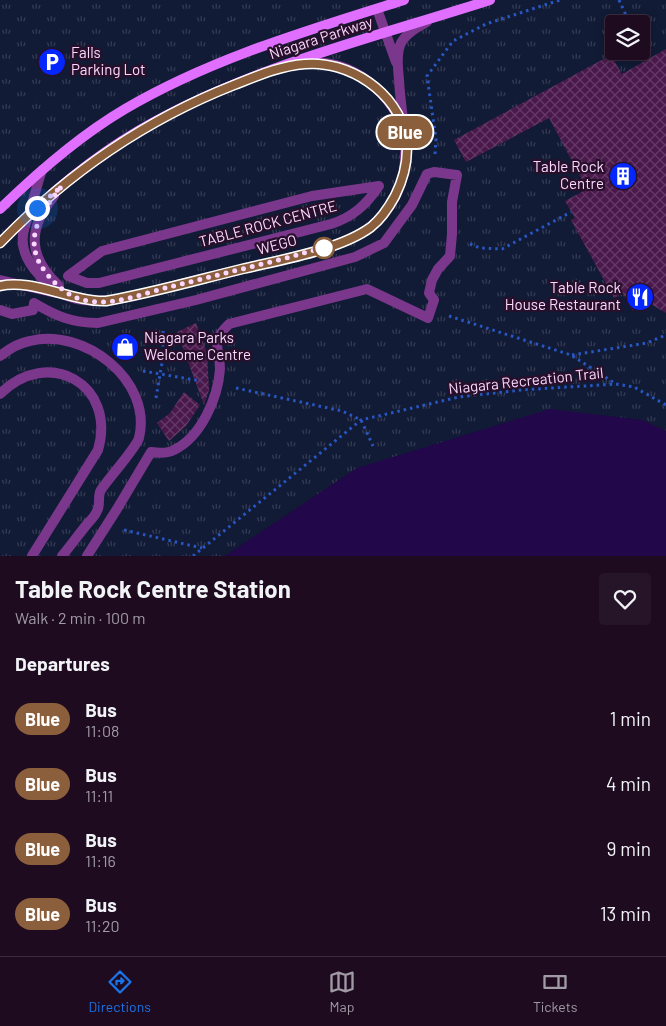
<!DOCTYPE html>
<html lang="en">
<head>
<meta charset="utf-8">
<style>
  body { margin:0; font-family:Barlow,sans-serif; background:#261429; color:#f1f3f6; height:100vh; display:flex; flex-direction:column; font-size:19px; white-space:nowrap }
  * { box-sizing:border-box; margin:0 }
  p { font-size:16px; color:#a19ba5 }
  .icon { flex:none; width:28px; height:28px; fill:none; stroke:currentColor; stroke-width:2; stroke-linecap:round; stroke-linejoin:round }
  .map { position:relative; height:556px; overflow:hidden }
  .sheet { display:flex; flex-direction:column; background:#1e0b20; flex:1 }
  .sheet>* { flex:none }
  .badge { padding:0 10px; border-radius:16px; font-size:18px; line-height:32px }
  .fabs { position:absolute; left:605px; top:15px; display:grid; gap:10px }
  .fabs a { display:grid; place-items:center; width:45px; height:45px; border-radius:5px; background:#1e0b20; box-shadow:0 2px 12px #0003,0 0 0 1px #3c2b3e; font-size:25px }
  .you { position:absolute; width:25px; height:25px; margin:-12px; border:4px solid #fff; border-radius:50%; background:#1a73e8; box-shadow:0 0 0 8px #1a73e833 }
  .map>.badge { position:absolute; translate:-50% -50%; box-shadow:0 0 0 2px #fff }
  h2 { padding:0 15px; font-size:19px; line-height:45px }
  .round { display:grid; place-items:center; flex:none; width:52px; height:52px; border-radius:5px; background:#261429 }
  .headline { display:flex; align-items:center; justify-content:space-between; height:85px; padding:0 15px }
  h1 { font-size:24px; font-weight:700; line-height:38px }
  ul { padding:0; list-style:none }
  li { display:flex; align-items:center; gap:15px; height:65px; padding:0 15px }
  li div { flex:1 }
  li b { display:block; font-size:19px }
  li em { font-style:normal }
  li .badge { min-width:55px; font-weight:700; text-align:center }
  .tabs { display:flex; justify-content:space-around; align-items:center; height:70px; border-top:1px solid #3c2b3e; background:#1e0b20; font-size:14px; color:#a19ba5 }
  .tabs a { display:grid; justify-items:center; gap:2px }
  .tabs .current { color:#1a73e8 }
  .map>svg:first-child { display:block }
  .grass { fill:url(#grass-tufts); fill-rule:evenodd }
  .water { fill:#22074b }
  .building { fill:url(#building-cross-hatch) }
  .lines { fill:none; stroke-linecap:round; stroke-linejoin:round }
  .path { stroke:#2856c3; stroke-width:3; stroke-dasharray:2.5 4; stroke-linecap:butt }
  .lane { stroke:#7b378c; stroke-width:10 }
  .street { stroke:#7b378c; stroke-width:10 }
  .secondary { stroke:#e06fff; stroke-width:10 }
  .line-casing { stroke:#fff; stroke-width:11 }
  .line { stroke:#8b5e3c; stroke-width:8 }
  .walk { stroke:#fad8ff; stroke-width:5; stroke-dasharray:0 9 }
  .stop-dot { fill:#fff; stroke:#8b5e3c; stroke-width:2.5 }
  .labels { text-anchor:middle; stroke-width:4.5; stroke-linejoin:round; paint-order:stroke }
  .street-label { font-size:15px; fill:#fad8ff; stroke:#280f2a }
  .poi-label { font-size:15px; fill:#fad8ff; stroke:#280f2a; text-anchor:start }
</style>
</head>
<body>
<div class="map">
<svg width="666" height="556" viewBox="0 0 666 556">
  <defs>
    <pattern id="grass-tufts" width="24" height="20" patternUnits="userSpaceOnUse" patternTransform="scale(1.25)"><rect width="24" height="20" fill="#111b35"/><path d="M3 7l-1-3M5 7V3M7 7l1-3M15 17l-1-3M17 17v-4M19 17l1-3" fill="none" stroke="#353b53"/></pattern>
    <pattern id="building-cross-hatch" width="8" height="8" patternUnits="userSpaceOnUse" patternTransform="scale(1.25)"><rect width="8" height="8" fill="#4a194c"/><path d="M0 0l8 8M0 8l8-8" fill="none" stroke="#653a67"/></pattern>
  </defs>
  <rect width="100%" height="100%" fill="#280f2a"/>
  <!-- grass -->
  <path class="grass" d="M0 0H666V431L642 420 357 468 225 556H0ZM614 24H641V51H614Z"/>
  <!-- water -->
  <path class="water" d="M550 409 642 420 666 431V556H225L357 468Z"/>
  <!-- building -->
  <path class="building" d="M666 49V313L649 303 633 311 623 293 614 298 571 220 575 218 565 201 587 189 549 118 466 162 454 140 611 55 622 74Z
    M196 323 207 353 209 390 204 405 177 332Z
    M184 392 200 405 186 426 169 441 157 423 170 413Z"/>
  <g class="lines">
    <!-- path -->
    <path class="path" d="M619 0 630 24
      M641 49 647 60
      M435 154 436 139 427 76 453 41 486 24 560 0
      M470 244 480 248 502 249 571 212
      M449 316 571 355 616 384
      M572 355 647 343 666 335
      M143 371 201 381
      M236 388 342 411 361 420 373 446
      M156 398 163 357V328
      M124 530 202 548
      M193 556 361 420 459 397 521 390 616 384 634 387 666 405"/>
    <!-- lane -->
    <path class="lane" d="M377 9 396 62
      M290 66C301 64 313 63 324 63 358 66 387 93 401 122
      M42 170C37 185 33 201 28 217 26 223 24 228 23 235 21 250 29 264 39 275 71 314 116 300 158 290 181 284 204 278 227 273 265 263 345 249 373 225 421 182 402 134 399 80 398 68 396 54 401 43 406 33 418 27 427 22
      M54 196C27 229 28 257 59 286
      M0 280 56 293
      M0 394C48 346 117 384 98 450L32 556"/>
    <!-- street -->
    <path class="street" d="M379 186C366 205 353 217 331 224L99 283H87L68 276 102 251 312 196Z
      M0 310 12 314 33 310 34 303C56 316 72 323 98 323L196 300 355 257 384 243 412 205 427 174 434 172 457 175 452 202V234L450 256 438 269 432 280 429 293 434 300 428 318 367 289 229 324C209 343 220 347 220 369 218 398 201 437 174 450 167 454 158 453 151 452L117 509 87 556
      M0 356C9 349 18 343 30 341 83 327 153 380 139 438 136 448 108 479 101 490 97 496 101 505 97 511 95 516 91 520 88 523 79 534 71 545 62 556"/>
    <!-- secondary -->
    <path class="secondary" d="M0 209C38 172 79 136 125 109 212 58 309 30 404 0
      M0 243C41 201 87 161 138 131 246 68 372 38 490 0"/>
  </g>
  <g class="lines">
    <!-- line casing -->
    <g class="line-casing">
      <path id="line" d="M0 243C66 175 145 120 234 85 257 76 279 66 305 64 348 60 398 92 406 137 409 157 404 178 395 196 389 207 381 219 371 227 340 250 280 260 242 269 197 280 152 293 106 301 72 302 31 278 0 286"/>
    </g>
    <!-- line -->
    <use href="#line" class="line"/>
    <!-- walk -->
    <path class="walk" d="M37 208 62 186C44 208 24 235 40 264 49 279 66 296 83 300 110 307 142 294 169 287 207 278 245 268 283 259 297 255 310 251 324 248"/>
  </g>
  <!-- icons -->
  <defs>
    <g id="parking-disc" transform="scale(1.4375)"><circle r="9.5" fill="#0427ff" stroke="#280f2a"/><path d="M-3.5-5.5H1a3.5 3.5 0 0 1 0 7H-1V5.5H-3.5ZM-1-3.4V-.6H.8a1.4 1.4 0 0 0 0-2.8Z" fill="#fff"/></g>
    <g id="building-disc" transform="scale(1.4375)"><circle r="9.5" fill="#0427ff" stroke="#280f2a"/><path d="M-4-6H4V6H1V3H-1V6H-4ZM-2.5-4.3h1.7v1.8h-1.7ZM.8-4.3h1.7v1.8H.8ZM-2.5-1h1.7V.8h-1.7ZM.8-1h1.7V.8H.8Z" fill="#fff"/></g>
    <g id="restaurant-disc" transform="scale(1.4375)"><circle r="9.5" fill="#0427ff" stroke="#280f2a"/><path d="M-5-6h1v4h1v-4h1v4h1v-4h1v5L-1.5 .5V6h-2V.5L-5-1ZM5-6V6H3V1.5H1.5Q1.5-4 5-6Z" fill="#fff"/></g>
    <g id="shop-disc" transform="scale(1.4375)"><circle r="9.5" fill="#0427ff" stroke="#280f2a"/><path d="M-5-2.5h2.3a2.7 3.5 0 0 1 5.4 0H5L5.5 6h-11ZM-1.5-2.5h3a1.5 2.3 0 0 0-3 0Z" fill="#fff"/></g>
  </defs>
  <g fill-rule="evenodd">
    <use href="#parking-disc" x="52" y="62"/>
    <use href="#building-disc" x="623" y="176"/>
    <use href="#restaurant-disc" x="640" y="297"/>
    <use href="#shop-disc" x="125" y="347"/>
  </g>
  <!-- markers -->
  <circle class="stop-dot" cx="324" cy="248" r="10"/>
  <g class="labels">
    <!-- street labels -->
    <g class="street-label">
      <text transform="translate(321 38) rotate(-18)" y="5">Niagara Parkway</text>
      <text transform="translate(268 224) rotate(-15)" y="5">TABLE ROCK CENTRE</text>
      <text transform="translate(277 245) rotate(-15)" y="5">WEGO</text>
      <text transform="translate(526 381) rotate(-6)" y="5">Niagara Recreation Trail</text>
    </g>
    <!-- poi labels -->
    <g class="poi-label">
      <text x="71" y="58">Falls<tspan x="71" dy="17">Parking Lot</tspan></text>
      <text x="604" y="172" text-anchor="end">Table Rock<tspan x="604" dy="17">Centre</tspan></text>
      <text x="621" y="293" text-anchor="end">Table Rock<tspan x="621" dy="17">House Restaurant</tspan></text>
      <text x="144" y="343">Niagara Parks<tspan x="144" dy="17">Welcome Centre</tspan></text>
    </g>
  </g>
</svg>
<div class="fabs">
<a><svg class="icon" aria-label="layers" viewBox="0 0 24 24"><path d="M12 4l9 5-9 5-9-5zM3 14l9 5 9-5"/></svg></a>
</div>
<div class="you" style="left:37px;top:208px"></div>
<b class="badge" style="left:405px;top:132px;background:#8b5e3c;color:#fff">Blue</b>
</div>
<section class="sheet">
<div class="headline"><div><h1>Table Rock Centre Station</h1><p>Walk · 2 min · 100 m</p></div><a class="round"><svg class="icon" aria-label="heart" viewBox="0 0 24 24"><path d="M12 20l-8-8c-3-5 5-10 8-4 3-6 11-1 8 4z"/></svg></a></div>
<h2>Departures</h2>
<ul>
<li><span class="badge" style="background:#8b5e3c;color:#fff">Blue</span><div><b>Bus</b><p>11:08</p></div><em>1 min</em></li>
<li><span class="badge" style="background:#8b5e3c;color:#fff">Blue</span><div><b>Bus</b><p>11:11</p></div><em>4 min</em></li>
<li><span class="badge" style="background:#8b5e3c;color:#fff">Blue</span><div><b>Bus</b><p>11:16</p></div><em>9 min</em></li>
<li><span class="badge" style="background:#8b5e3c;color:#fff">Blue</span><div><b>Bus</b><p>11:20</p></div><em>13 min</em></li>
</ul>
</section>
<nav class="tabs">
<a class="current"><svg class="icon" aria-label="directions" viewBox="0 0 24 24"><path d="M12 3l9 9-9 9-9-9zM9 14v-3h6M13 9l2 2-2 2"/></svg>Directions</a>
<a><svg class="icon" aria-label="map" viewBox="0 0 24 24"><path d="M3 6l6-2 6 2 6-2v14l-6 2-6-2-6 2zM9 4v14M15 6v14"/></svg>Map</a>
<a><svg class="icon" aria-label="tickets" viewBox="0 0 24 24"><path d="M3 7h18v10H3zM15 7v10"/></svg>Tickets</a>
</nav>
</body>
</html>
